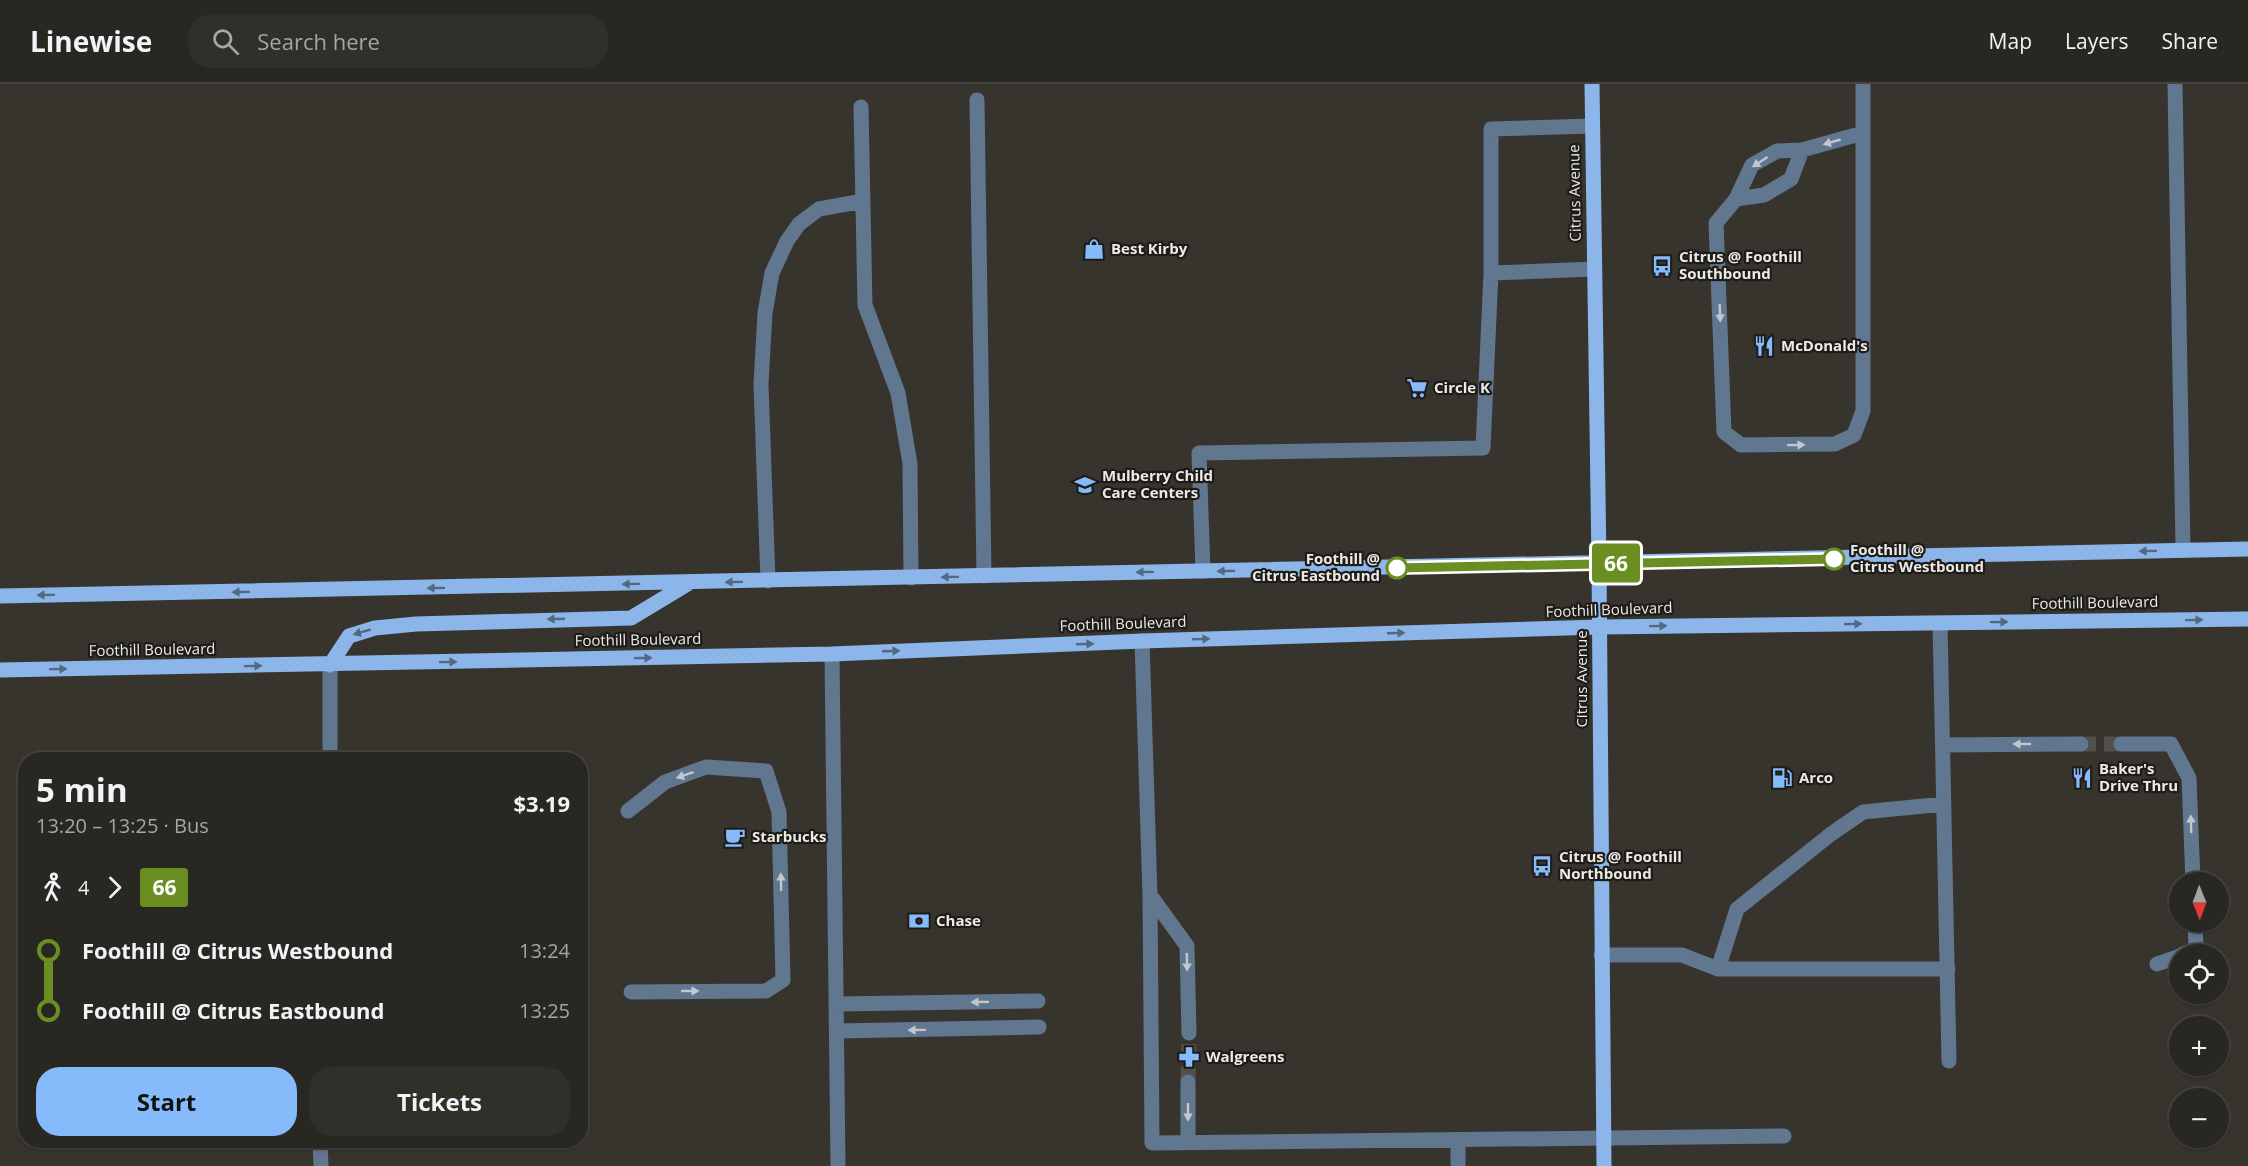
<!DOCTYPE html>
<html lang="en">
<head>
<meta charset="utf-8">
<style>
  body { margin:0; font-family:"Open Sans",sans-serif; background:#312f2a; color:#f1f3f6; height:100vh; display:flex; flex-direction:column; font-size:22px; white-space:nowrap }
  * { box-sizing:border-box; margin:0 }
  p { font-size:20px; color:#a5a5a5 }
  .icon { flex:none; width:33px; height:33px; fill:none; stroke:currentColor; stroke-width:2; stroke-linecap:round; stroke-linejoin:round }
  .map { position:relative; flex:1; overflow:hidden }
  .panel { position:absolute; left:18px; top:668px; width:570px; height:396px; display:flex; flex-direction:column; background:#292722; border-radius:24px; box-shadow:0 2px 4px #0004,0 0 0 2px #454440 }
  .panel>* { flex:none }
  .badge { padding:0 12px; border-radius:4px; font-size:21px; line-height:39px }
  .needle { width:39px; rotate:179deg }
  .tools { position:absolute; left:2169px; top:788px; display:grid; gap:12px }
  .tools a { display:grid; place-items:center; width:60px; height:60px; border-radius:50%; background:#292722; box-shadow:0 2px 4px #0004,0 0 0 2px #454440; font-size:30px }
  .map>.badge { position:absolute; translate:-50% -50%; box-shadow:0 0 0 3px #fff }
  .legs { display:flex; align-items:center; gap:9px; height:66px; padding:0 18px; font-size:20px }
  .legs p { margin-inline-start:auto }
  .overview { display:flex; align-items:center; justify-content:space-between; height:102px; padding:0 18px }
  h1 { font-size:33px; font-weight:700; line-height:45px }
  .button { display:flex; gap:12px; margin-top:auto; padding:12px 18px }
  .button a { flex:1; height:69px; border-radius:24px; background:#86bbfb; color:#111; font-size:24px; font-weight:700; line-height:69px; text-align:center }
  .button a+a { background:#312f2a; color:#f1f3f6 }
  ul { padding:0 18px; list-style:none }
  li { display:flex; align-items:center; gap:21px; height:60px; font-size:22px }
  li i { display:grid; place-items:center; width:9px; height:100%; margin:0 8px; background:currentColor }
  li i::after { content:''; width:15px; height:15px; margin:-8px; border:4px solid; border-radius:50%; background:#292722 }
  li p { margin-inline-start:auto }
  li:first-child i { background:linear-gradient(#0000 50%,currentColor 0) }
  li:last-child i { background:linear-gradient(currentColor 50%,#0000 0) }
  header { display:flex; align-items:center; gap:36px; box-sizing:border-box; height:84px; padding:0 30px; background:#292722; border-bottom:2px solid #454440 }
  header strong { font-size:28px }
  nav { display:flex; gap:33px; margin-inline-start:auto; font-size:21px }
  .search { width:420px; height:54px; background:#312f2a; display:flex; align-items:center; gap:15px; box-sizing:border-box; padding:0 21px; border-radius:24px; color:#a5a5a5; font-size:22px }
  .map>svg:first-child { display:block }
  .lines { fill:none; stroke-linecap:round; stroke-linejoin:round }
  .minor-tunnel { stroke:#524f4a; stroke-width:15; stroke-dasharray:15 8; stroke-linecap:butt }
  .minor { stroke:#61768f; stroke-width:15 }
  .major { stroke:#8cb6e9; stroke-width:15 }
  .oneway { fill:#c3c7cc }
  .oneway2 { fill:#546981 }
  .line-1-casing { stroke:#fff; stroke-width:14 }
  .line-1 { stroke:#6b8e23; stroke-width:9 }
  .stop-1-dot { fill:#fff; stroke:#6b8e23; stroke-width:3 }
  .labels { text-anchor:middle; stroke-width:4.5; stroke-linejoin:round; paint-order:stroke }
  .street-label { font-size:15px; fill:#edeae6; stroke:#1d1c19 }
  .poi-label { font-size:15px; font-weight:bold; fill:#edeae6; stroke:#1d1c19; text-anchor:start }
  .stop-label { font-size:15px; font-weight:bold; fill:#edeae6; stroke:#1d1c19; text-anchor:start }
</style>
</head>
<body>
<header>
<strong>Linewise</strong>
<div class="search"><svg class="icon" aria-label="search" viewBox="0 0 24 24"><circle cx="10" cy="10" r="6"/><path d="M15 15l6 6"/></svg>Search here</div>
<nav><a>Map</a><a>Layers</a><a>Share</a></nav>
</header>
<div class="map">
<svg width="2248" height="1082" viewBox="0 0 2248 1082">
  <rect width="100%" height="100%" fill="#37342e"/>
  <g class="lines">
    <!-- minor-tunnel -->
    <path class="minor-tunnel" d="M2081 660H2121
      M1188 998 1189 949"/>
    <!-- minor -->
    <path class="minor" d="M1863 0V327L1854 351 1835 360 1741 361 1724 348 1716 139 1736 115 1752 81 1777 67 1802 66 1863 49
      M2175 0 2183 466
      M977 16 984 492
      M861 23 865 221 898 309 910 380 911 494
      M1592 42 1491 45V189L1594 185
      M1736 115 1764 111 1791 95 1802 66
      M1203 487 1199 369 1483 364 1491 189
      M768 497 761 300 765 229 772 189 787 157 799 140 819 125 863 117
      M1940 539 1949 977
      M1142 557 1150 811 1152 1059 1784 1052
      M832 570 838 1082
      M330 581V675
      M2121 660H2171L2189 694 2193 798
      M1943 661 2081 660
      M628 727 665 698 706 683 766 687 779 728 783 896 766 907 631 908
      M1150 811 1187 862 1189 949
      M2183 870 2196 865 2195 837
      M1601 871H1682L1718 885H1948
      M2157 880 2180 872
      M1718 885 1737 825 1831 750 1863 728 1944 720
      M837 920 1038 917
      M838 947 1039 943
      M1188 998V1059
      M320 1056 321 1082
      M1458 1056V1082"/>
    <!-- major -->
    <path class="major" d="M1592 0 1599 479 1604 1082
      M0 512 2248 465
      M330 581 349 552 375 544 416 540 631 534 689 499
      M0 586 832 570 1142 557 1600 543 2248 535"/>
  </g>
  <!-- one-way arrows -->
  <defs><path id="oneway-solid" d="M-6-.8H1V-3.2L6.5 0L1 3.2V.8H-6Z" transform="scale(1.5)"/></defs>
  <g class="oneway">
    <use href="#oneway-solid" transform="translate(1832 58) rotate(164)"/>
    <use href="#oneway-solid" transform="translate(1760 78) rotate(147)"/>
    <use href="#oneway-solid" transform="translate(1720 229) rotate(88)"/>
    <use href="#oneway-solid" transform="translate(1796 361) rotate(-1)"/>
    <use href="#oneway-solid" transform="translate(2022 660) rotate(180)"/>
    <use href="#oneway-solid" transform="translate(685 691) rotate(161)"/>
    <use href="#oneway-solid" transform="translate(2191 740) rotate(-92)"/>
    <use href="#oneway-solid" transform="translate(781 798) rotate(-91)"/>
    <use href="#oneway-solid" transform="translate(1187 878) rotate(89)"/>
    <use href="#oneway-solid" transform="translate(690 907)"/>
    <use href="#oneway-solid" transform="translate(980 918) rotate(179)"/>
    <use href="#oneway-solid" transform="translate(917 946) rotate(179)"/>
    <use href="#oneway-solid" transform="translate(1188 1028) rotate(90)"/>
  </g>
  <g class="oneway2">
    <use href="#oneway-solid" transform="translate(2148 467) rotate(179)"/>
    <use href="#oneway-solid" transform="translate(1226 487) rotate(179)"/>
    <use href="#oneway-solid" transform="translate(1145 488) rotate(179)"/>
    <use href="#oneway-solid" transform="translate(950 493) rotate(179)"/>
    <use href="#oneway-solid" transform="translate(734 498) rotate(179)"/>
    <use href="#oneway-solid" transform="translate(631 500) rotate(179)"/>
    <use href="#oneway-solid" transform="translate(436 504) rotate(179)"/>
    <use href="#oneway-solid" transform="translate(241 508) rotate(179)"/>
    <use href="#oneway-solid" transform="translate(46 511) rotate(179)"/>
    <use href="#oneway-solid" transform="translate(556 535) rotate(178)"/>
    <use href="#oneway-solid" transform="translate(2194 536) rotate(-1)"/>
    <use href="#oneway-solid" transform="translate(1999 538) rotate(-1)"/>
    <use href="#oneway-solid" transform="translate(1853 540) rotate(-1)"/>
    <use href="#oneway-solid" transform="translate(1658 542) rotate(-1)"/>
    <use href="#oneway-solid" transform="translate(362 548) rotate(164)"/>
    <use href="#oneway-solid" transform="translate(1396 549) rotate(-2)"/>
    <use href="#oneway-solid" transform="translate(1201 555) rotate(-2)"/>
    <use href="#oneway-solid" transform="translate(1085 560) rotate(-2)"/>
    <use href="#oneway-solid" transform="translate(891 567) rotate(-2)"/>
    <use href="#oneway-solid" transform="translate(643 574) rotate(-1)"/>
    <use href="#oneway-solid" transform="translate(448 578) rotate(-1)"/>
    <use href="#oneway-solid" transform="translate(253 582) rotate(-1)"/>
    <use href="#oneway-solid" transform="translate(58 585) rotate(-1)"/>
  </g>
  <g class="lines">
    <!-- line-1 casing -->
    <g class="line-1-casing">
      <path id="line-1" d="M1397 484 1834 475"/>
    </g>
    <!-- line-1 -->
    <use href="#line-1" class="line-1"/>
  </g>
  <!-- icons -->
  <defs>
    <g id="shop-bare" transform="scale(1.62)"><path d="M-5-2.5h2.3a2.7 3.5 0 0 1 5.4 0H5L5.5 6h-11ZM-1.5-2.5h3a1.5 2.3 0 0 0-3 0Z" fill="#86bbfb" stroke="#1d1c19" stroke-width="2.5" paint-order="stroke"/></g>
    <g id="bus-bare" transform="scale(1.62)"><path d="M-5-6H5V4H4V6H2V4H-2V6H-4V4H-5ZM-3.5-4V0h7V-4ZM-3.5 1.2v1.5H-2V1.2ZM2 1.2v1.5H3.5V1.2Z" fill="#86bbfb" stroke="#1d1c19" stroke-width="2.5" paint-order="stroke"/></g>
    <g id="restaurant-bare" transform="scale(1.62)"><path d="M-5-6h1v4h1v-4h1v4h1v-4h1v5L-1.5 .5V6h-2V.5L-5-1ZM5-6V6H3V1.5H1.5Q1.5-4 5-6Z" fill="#86bbfb" stroke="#1d1c19" stroke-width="2.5" paint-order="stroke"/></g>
    <g id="supermarket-bare" transform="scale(1.62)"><path d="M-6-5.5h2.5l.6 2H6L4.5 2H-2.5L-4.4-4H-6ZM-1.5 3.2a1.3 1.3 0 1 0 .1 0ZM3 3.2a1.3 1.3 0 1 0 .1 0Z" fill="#86bbfb" stroke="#1d1c19" stroke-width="2.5" paint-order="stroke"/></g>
    <g id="school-bare" transform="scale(1.62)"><path d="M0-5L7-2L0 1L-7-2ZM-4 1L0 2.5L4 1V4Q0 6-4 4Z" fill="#86bbfb" stroke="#1d1c19" stroke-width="2.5" paint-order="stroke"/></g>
    <g id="fuel-bare" transform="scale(1.62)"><path d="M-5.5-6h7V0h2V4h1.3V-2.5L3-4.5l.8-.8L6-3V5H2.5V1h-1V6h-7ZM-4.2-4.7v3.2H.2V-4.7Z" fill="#86bbfb" stroke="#1d1c19" stroke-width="2.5" paint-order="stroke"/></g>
    <g id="cafe-bare" transform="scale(1.62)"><path d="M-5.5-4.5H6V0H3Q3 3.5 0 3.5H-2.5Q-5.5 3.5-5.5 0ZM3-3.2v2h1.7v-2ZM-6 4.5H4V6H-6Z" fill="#86bbfb" stroke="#1d1c19" stroke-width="2.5" paint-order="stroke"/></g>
    <g id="bank-bare" transform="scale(1.62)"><path d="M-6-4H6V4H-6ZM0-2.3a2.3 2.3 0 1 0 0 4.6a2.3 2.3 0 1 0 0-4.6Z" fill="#86bbfb" stroke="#1d1c19" stroke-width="2.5" paint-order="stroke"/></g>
    <g id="pharmacy-bare" transform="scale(1.62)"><path d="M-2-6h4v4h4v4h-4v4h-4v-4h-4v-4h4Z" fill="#86bbfb" stroke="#1d1c19" stroke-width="2.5" paint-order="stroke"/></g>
  </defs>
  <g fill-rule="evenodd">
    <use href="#shop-bare" x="1094" y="165"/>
    <use href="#bus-bare" x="1662" y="182"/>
    <use href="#restaurant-bare" x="1764" y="262"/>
    <use href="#supermarket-bare" x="1417" y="304"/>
    <use href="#school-bare" x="1085" y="401"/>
    <use href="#fuel-bare" x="1782" y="694"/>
    <use href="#restaurant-bare" x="2082" y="694"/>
    <use href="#cafe-bare" x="735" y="753"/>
    <use href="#bus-bare" x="1542" y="782"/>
    <use href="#bank-bare" x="919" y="837"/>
    <use href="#pharmacy-bare" x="1189" y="973"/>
  </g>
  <!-- markers -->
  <g class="stop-1-dot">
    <circle cx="1834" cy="475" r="10"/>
    <circle cx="1397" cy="484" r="10"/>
  </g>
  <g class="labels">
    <!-- street labels -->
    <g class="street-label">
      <text transform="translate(1575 109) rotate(-91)" y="5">Citrus Avenue</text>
      <text transform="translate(2095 519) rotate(-1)" y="5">Foothill Boulevard</text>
      <text transform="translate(1609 526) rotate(-2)" y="5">Foothill Boulevard</text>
      <text transform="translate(1123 540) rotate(-2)" y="5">Foothill Boulevard</text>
      <text transform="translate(638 556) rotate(-1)" y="5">Foothill Boulevard</text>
      <text transform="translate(152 566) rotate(-1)" y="5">Foothill Boulevard</text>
      <text transform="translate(1582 595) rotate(-90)" y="5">Citrus Avenue</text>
    </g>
    <!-- poi labels -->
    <g class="poi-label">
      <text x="1111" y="170">Best Kirby</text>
      <text x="1679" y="178">Citrus @ Foothill<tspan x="1679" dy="17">Southbound</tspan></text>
      <text x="1781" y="267">McDonald's</text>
      <text x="1434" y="309">Circle K</text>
      <text x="1102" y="397">Mulberry Child<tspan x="1102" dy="17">Care Centers</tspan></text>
      <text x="2099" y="690">Baker's<tspan x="2099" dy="17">Drive Thru</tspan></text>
      <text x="1799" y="699">Arco</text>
      <text x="752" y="758">Starbucks</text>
      <text x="1559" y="778">Citrus @ Foothill<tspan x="1559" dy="17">Northbound</tspan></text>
      <text x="936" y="842">Chase</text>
      <text x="1206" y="978">Walgreens</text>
    </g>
    <!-- stop labels -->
    <g class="stop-label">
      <text x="1850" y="471">Foothill @<tspan x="1850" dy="17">Citrus Westbound</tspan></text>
      <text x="1380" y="480" text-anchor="end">Foothill @<tspan x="1380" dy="17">Citrus Eastbound</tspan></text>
    </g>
  </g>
</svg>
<div class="tools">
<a><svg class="needle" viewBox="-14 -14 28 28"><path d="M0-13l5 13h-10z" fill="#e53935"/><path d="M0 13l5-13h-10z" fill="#a5a5a5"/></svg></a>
<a><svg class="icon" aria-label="locate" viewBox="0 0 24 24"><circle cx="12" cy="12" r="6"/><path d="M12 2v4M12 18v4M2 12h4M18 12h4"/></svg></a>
<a>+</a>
<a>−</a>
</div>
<b class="badge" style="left:1616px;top:479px;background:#6b8e23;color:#fff">66</b>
<section class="panel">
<div class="overview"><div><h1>5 min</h1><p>13:20 – 13:25 · Bus</p></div><b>$3.19</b></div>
<div class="legs"><svg class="icon" aria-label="walk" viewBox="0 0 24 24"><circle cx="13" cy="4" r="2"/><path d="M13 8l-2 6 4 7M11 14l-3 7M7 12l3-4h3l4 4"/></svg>4<svg class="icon" aria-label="forward" viewBox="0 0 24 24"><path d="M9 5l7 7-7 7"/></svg><b class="badge" style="background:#6b8e23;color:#fff">66</b></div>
<ul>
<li><i style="color:#6b8e23"></i><b>Foothill @ Citrus Westbound</b><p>13:24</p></li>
<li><i style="color:#6b8e23"></i><b>Foothill @ Citrus Eastbound</b><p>13:25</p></li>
</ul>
<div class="button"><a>Start</a><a>Tickets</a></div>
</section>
</div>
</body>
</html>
